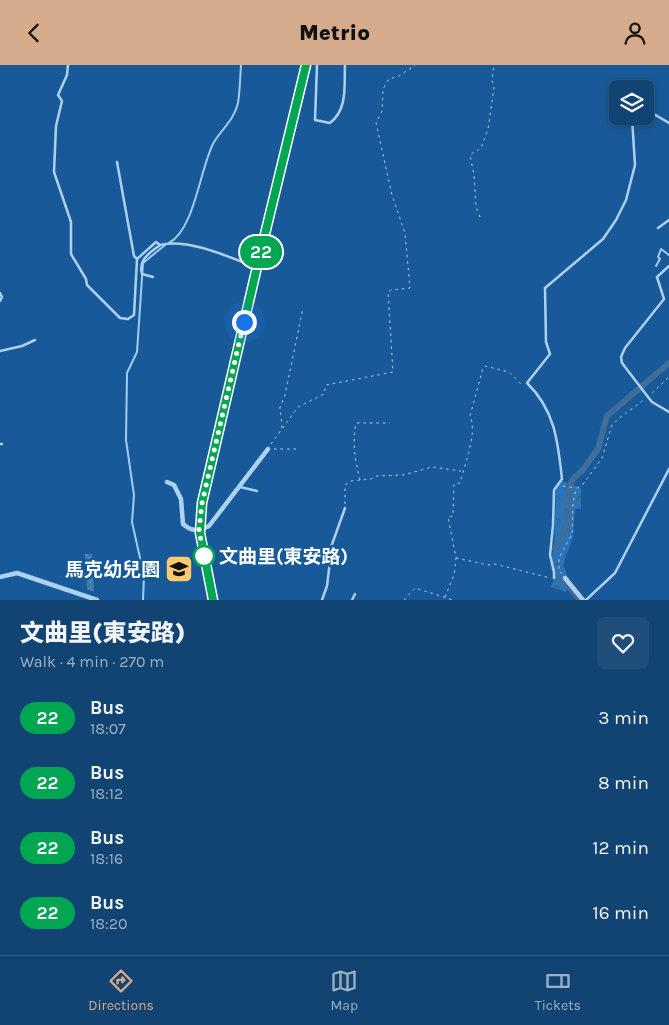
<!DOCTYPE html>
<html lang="en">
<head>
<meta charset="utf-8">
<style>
  body { margin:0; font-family:Karla,"Noto Sans TC",sans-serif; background:#1f4e7b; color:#f1f3f6; height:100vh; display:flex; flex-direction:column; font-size:19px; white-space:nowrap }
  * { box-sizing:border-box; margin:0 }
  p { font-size:16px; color:#9cb0c4 }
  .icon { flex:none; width:28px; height:28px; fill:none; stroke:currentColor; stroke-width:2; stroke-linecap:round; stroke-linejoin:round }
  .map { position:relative; height:535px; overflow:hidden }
  .side { display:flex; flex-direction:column; background:#124473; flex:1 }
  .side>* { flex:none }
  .badge { padding:0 10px; border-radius:16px; font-size:18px; line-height:32px }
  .fabs { position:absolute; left:609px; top:15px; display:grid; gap:10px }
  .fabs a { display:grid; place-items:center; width:45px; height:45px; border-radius:8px; background:#124473; box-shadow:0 2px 8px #0003,0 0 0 1px #315c85; font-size:25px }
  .you { position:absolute; width:25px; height:25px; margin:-12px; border:4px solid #fff; border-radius:50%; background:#1a73e8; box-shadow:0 0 0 8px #1a73e833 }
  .map>.badge { position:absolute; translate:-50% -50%; box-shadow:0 0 0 2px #fff }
  .round { display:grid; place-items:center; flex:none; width:52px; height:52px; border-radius:8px; background:#1f4e7b }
  .summary { display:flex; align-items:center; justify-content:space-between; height:85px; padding:0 20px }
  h1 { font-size:24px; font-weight:800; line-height:38px }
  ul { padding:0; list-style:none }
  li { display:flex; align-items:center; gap:15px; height:65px; padding:0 20px }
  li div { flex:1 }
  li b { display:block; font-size:19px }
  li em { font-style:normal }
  li .badge { min-width:55px; font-weight:700; text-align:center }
  header { display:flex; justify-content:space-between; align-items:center; height:65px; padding:0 20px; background:#d6ab8b; color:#111; font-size:22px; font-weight:800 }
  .dock { display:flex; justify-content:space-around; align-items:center; height:70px; border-top:1px solid #315c85; background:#124473; font-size:14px; color:#9cb0c4 }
  .dock a { display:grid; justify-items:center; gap:2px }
  .dock .on { color:#d6ab8b }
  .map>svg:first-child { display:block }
  .forest { fill:url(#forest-crowns) }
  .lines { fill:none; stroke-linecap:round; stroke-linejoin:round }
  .stream { stroke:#9fcdf4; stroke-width:2 }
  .canal { stroke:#3f6e9b; stroke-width:6 }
  .building { fill:url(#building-cross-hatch) }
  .path { stroke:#add1f2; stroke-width:1; stroke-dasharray:2.5 4; stroke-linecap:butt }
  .service { stroke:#add1f2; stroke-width:2.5 }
  .minor { stroke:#add1f2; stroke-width:4.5 }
  .tertiary { stroke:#add1f2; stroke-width:5.5 }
  .line-casing { stroke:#fff; stroke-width:11 }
  .line { stroke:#00a651; stroke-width:8 }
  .walk { stroke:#fff; stroke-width:5; stroke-dasharray:0 9 }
  .stop-dot { fill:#fff; stroke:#00a651; stroke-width:2.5 }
  .labels { text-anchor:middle; stroke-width:5; stroke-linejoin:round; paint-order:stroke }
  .stop-label { font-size:19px; font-weight:bold; fill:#fff; stroke:#185a99; text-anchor:start }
  .poi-label { font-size:19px; font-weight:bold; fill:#fff; stroke:#185a99; text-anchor:end }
</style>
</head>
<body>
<header><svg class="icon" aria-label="back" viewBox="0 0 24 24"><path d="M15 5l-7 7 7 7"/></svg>Metrio<svg class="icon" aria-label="person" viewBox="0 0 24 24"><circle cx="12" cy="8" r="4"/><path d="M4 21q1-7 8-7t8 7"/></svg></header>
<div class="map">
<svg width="669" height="535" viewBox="0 0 669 535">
  <defs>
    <pattern id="forest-crowns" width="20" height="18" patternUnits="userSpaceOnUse" patternTransform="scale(1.25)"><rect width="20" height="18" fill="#2b74b7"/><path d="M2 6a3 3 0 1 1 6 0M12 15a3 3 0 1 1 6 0" fill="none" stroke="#3d5e7c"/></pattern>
    <pattern id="building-cross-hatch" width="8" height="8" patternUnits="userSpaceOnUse" patternTransform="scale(1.25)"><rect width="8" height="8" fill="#4486c2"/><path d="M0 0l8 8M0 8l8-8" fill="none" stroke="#476f93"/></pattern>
  </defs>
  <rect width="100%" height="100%" fill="#185a99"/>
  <!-- forest -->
  <path class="forest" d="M562 416 581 423V444H575L573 472 563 500 570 516 566 527 551 522 556 509 551 497 554 479 556 423Z"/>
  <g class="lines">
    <!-- stream -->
    <path class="stream" d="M169 178C195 164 200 102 214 77 222 64 234 55 238 38 240 26 240 13 241 0
      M656 201 660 194 658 192 661 184 669 190
      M143 535 144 511 132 457 134 430 126 375 127 308 137 287 143 198 165 180"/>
    <!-- canal -->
    <path class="canal" d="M555 484 568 457 571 417 576 411 582 406 598 384 607 351 669 298
      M561 512 580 535"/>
  </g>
  <!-- building -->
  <path class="building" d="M85 489H92L94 527 87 524Z"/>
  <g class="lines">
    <!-- path -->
    <path class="path" d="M480 152 476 142 474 110 470 90 481 83 488 64 494 23 492 15 494 0
      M652 328 669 312
      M282 363 280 342 285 330 303 243
      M271 379 298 342 324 329 326 320 393 307 388 227 391 225 410 223 405 168 392 130 376 58 382 46 383 24 389 14 399 11 415 0
      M274 384H298
      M360 415C355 395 352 378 356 358H390
      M563 421 576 423
      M345 439V420L351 416 371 414 377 411 403 410 432 402 461 406
      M456 493 488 500 495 499 550 513
      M562 509 559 505V493L572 469 573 438 576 424 584 418 602 393 612 360 618 354 645 334
      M445 532 454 510 456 493 448 452 453 451 454 419 460 418C464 401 478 367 470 351L483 303 485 301 509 307 521 319H524
      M404 535 415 523 453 535"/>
    <!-- service -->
    <path class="service" d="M68 0 67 10 58 30 62 36 56 61 54 107 71 157V189L86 214 87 220 120 253 128 254 134 250 137 194
      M317 0 315 55 330 58C348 44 344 21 345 0
      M623 24 641 21
      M645 46 652 48 669 58
      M117 97 134 191 137 194 156 177 160 180C188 173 229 192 255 202
      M658 163 669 155
      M669 201 657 212 664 234 625 283 621 292 622 298 648 332 652 337 669 347
      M153 212 142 209C138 194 150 188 160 180
      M0 228 2 232 0 236
      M0 286 22 281 35 275
      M0 379H2
      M240 422 257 426
      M554 513V507L550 490 553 460 554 425 562 414C558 377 555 345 527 318L550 289 546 277 545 223 603 174 616 155 626 135 635 100 632 53 634 51
      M322 535 327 521 330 496V485L345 443
      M352 535 355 529
      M586 535 615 508 669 404"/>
    <!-- minor -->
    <path class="minor" d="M167 417 174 420 181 434 183 459C192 467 199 466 209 461L268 384
      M0 512 17 508 97 535
      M565 513 583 535"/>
    <!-- tertiary -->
    <path class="tertiary" d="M213 535 200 468 202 439 257 202 307 0"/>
  </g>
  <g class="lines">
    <!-- line casing -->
    <g class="line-casing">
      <path id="line" d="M213 535 200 468 202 438 257 202 306 0"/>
    </g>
    <!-- line -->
    <use href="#line" class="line"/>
    <!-- walk -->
    <path class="walk" d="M204 491 199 465 202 438 244 257"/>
  </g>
  <!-- icons -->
  <defs>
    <g id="school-square" transform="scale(1.4375)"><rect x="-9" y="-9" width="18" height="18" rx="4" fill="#ffca6d" stroke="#185a99"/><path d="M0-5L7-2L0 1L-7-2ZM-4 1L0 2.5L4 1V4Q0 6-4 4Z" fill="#111"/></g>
  </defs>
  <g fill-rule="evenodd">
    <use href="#school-square" x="179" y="504"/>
  </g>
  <!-- markers -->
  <circle class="stop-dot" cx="204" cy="491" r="10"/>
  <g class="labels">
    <!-- stop labels -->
    <g class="stop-label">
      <text x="219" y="498">文曲里(東安路)</text>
    </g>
    <!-- poi labels -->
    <g class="poi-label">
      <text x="160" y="511">馬克幼兒園</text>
    </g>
  </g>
</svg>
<div class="fabs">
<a><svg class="icon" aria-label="layers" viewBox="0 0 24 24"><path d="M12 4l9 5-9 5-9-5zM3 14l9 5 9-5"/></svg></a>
</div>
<div class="you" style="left:244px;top:257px"></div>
<b class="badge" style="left:261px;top:187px;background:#00a651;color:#fff">22</b>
</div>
<section class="side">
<div class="summary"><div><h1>文曲里(東安路)</h1><p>Walk · 4 min · 270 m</p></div><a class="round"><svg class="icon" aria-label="heart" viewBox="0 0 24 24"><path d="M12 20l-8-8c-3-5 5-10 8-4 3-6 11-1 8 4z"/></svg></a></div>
<ul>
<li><span class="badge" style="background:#00a651;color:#fff">22</span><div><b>Bus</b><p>18:07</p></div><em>3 min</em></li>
<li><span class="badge" style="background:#00a651;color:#fff">22</span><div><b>Bus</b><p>18:12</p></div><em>8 min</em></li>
<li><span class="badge" style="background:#00a651;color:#fff">22</span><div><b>Bus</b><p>18:16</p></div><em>12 min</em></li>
<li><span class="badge" style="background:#00a651;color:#fff">22</span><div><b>Bus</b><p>18:20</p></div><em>16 min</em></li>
</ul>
</section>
<nav class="dock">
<a class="on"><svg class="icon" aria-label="directions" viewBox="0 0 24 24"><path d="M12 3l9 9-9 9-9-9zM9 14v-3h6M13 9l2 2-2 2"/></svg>Directions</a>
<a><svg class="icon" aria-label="map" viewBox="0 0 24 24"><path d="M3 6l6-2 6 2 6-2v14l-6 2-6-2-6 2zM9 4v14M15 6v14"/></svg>Map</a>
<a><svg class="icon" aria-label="tickets" viewBox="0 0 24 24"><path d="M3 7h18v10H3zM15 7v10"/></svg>Tickets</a>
</nav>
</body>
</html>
